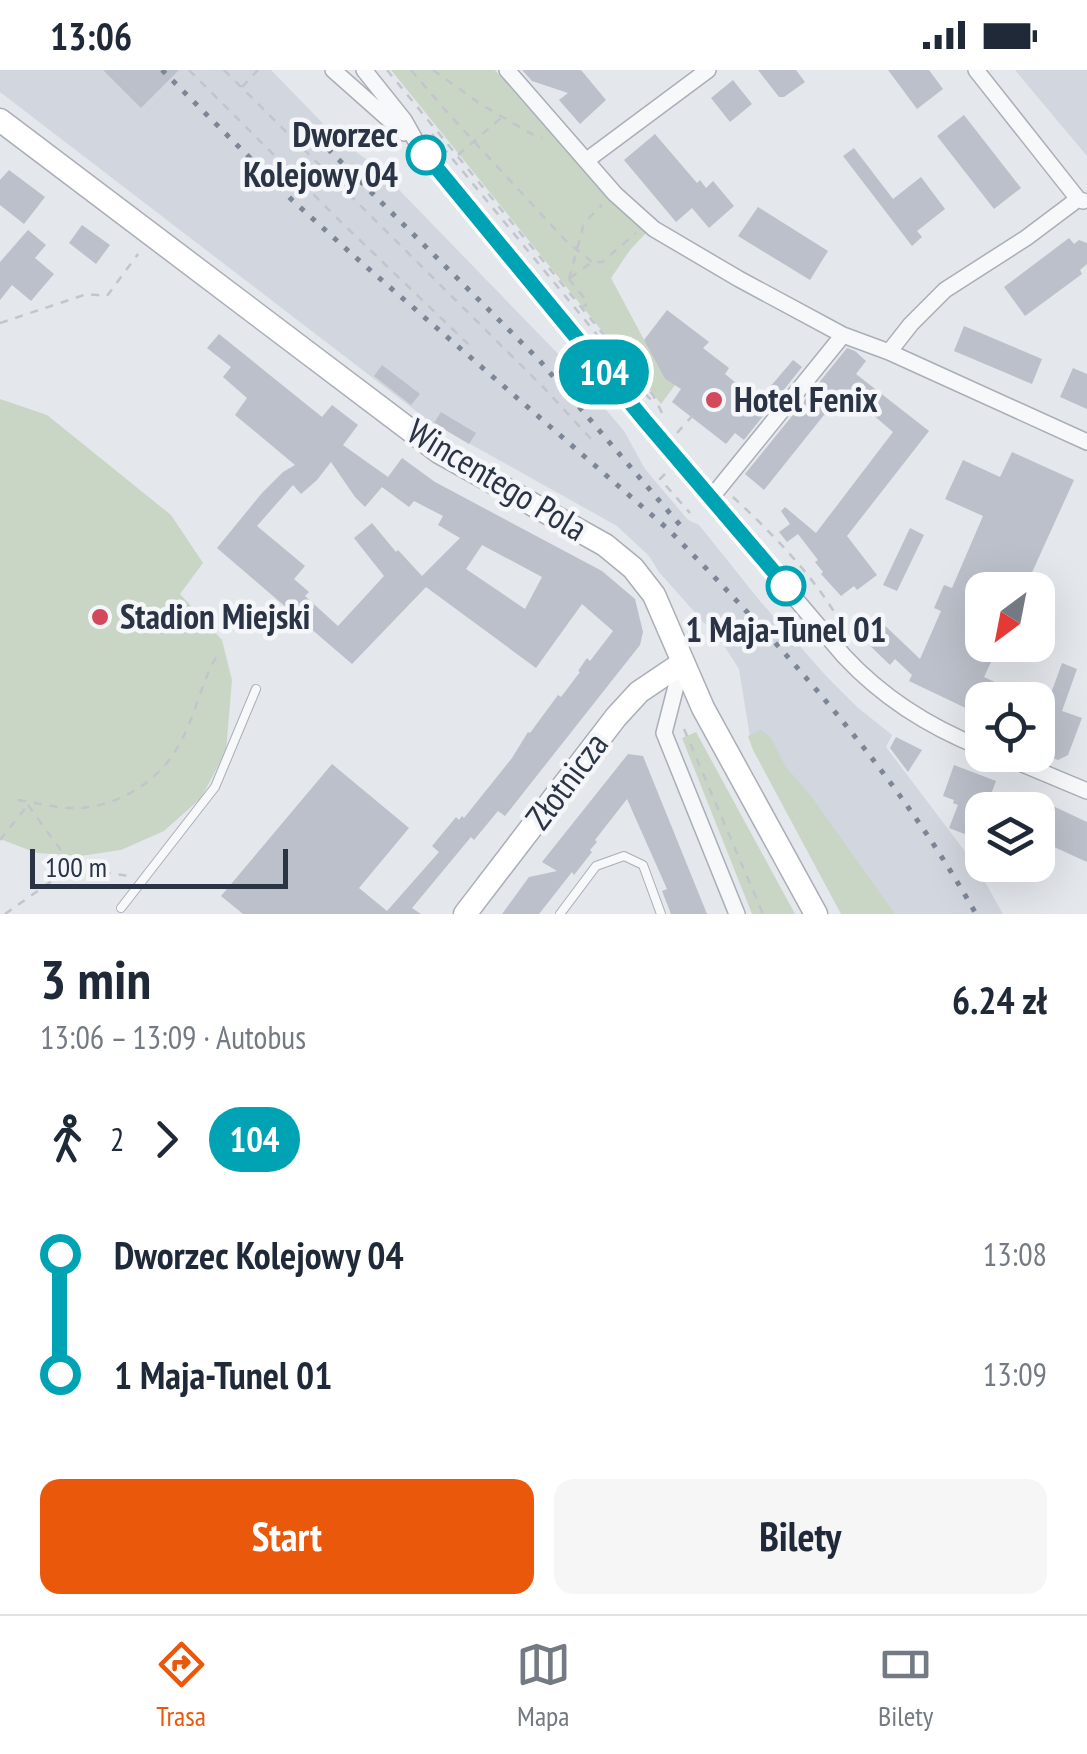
<!DOCTYPE html>
<html lang="pl">
<head>
<meta charset="utf-8">
<style>
  body { margin:0; font-family:"PT Sans Narrow",sans-serif; background:#f6f6f7; color:#1f2937; height:100vh; display:flex; flex-direction:column; font-size:38px; white-space:nowrap }
  * { box-sizing:border-box; margin:0 }
  p { font-size:32px; color:#747a83 }
  .icon { flex:none; width:55px; height:55px; fill:none; stroke:currentColor; stroke-width:2; stroke-linecap:round; stroke-linejoin:round }
  .map { position:relative; height:844px; overflow:hidden }
  .side { display:flex; flex-direction:column; background:#fff; flex:1 }
  .side>* { flex:none }
  .badge { padding:0 20px; border-radius:32px; font-size:35px; line-height:65px }
  .needle { width:65px; rotate:212deg }
  .buttons { position:absolute; left:965px; top:502px; display:grid; gap:20px }
  .buttons a { display:grid; place-items:center; width:90px; height:90px; border-radius:20px; background:#fff; box-shadow:0 10px 40px #0002; font-size:50px }
  .scale { position:absolute; left:30px; bottom:25px; width:258px; box-sizing:border-box; padding-left:10px; border:5px solid #2b3445; border-top:0; font-size:28px; line-height:35px; white-space:nowrap; color:#2b3445; -webkit-text-stroke:8px #f4f6f9; paint-order:stroke }
  .map>.badge { position:absolute; translate:-50% -50%; box-shadow:0 0 0 5px #fff }
  .legs { display:flex; align-items:center; gap:15px; height:110px; padding:0 40px; font-size:32px }
  .legs p { margin-inline-start:auto }
  .headline { display:flex; align-items:center; justify-content:space-between; height:170px; padding:0 40px }
  h1 { font-size:55px; font-weight:600; line-height:75px }
  .action { display:flex; gap:20px; margin-top:auto; padding:20px 40px }
  .action a { flex:1; height:115px; border-radius:20px; background:#ea580c; color:#fff; font-size:40px; font-weight:600; line-height:115px; text-align:center }
  .action a+a { background:#f6f6f7; color:#1f2937 }
  ul { padding:0 40px; list-style:none }
  li { display:flex; align-items:center; gap:35px; height:120px; font-size:38px }
  li i { display:grid; place-items:center; width:15px; height:100%; margin:0 12px; background:currentColor }
  li i::after { content:''; width:25px; height:25px; margin:-12px; border:8px solid; border-radius:50%; background:#fff }
  li p { margin-inline-start:auto }
  li:first-child i { background:linear-gradient(#0000 50%,currentColor 0) }
  li:last-child i { background:linear-gradient(currentColor 50%,#0000 0) }
  .status { display:flex; justify-content:space-between; align-items:center; height:70px; padding:0 50px; background:#fff; direction:ltr }
  .status svg { height:28px; fill:currentColor }
  .menu { display:flex; justify-content:space-around; align-items:center; height:140px; border-top:2px solid #e0e1e3; background:#fff; font-size:28px; color:#747a83 }
  .menu a { display:grid; justify-items:center; gap:5px }
  .menu .active { color:#ea580c }
  .map>svg:first-child { display:block }
  .built { fill:#d2d6de }
  .green { fill:#c9d6c5 }
  .building { fill:#bbc0ca; fill-rule:evenodd }
  .lines { fill:none; stroke-linecap:round; stroke-linejoin:round }
  .lane-casing { stroke:#a9aeb7; stroke-width:10 }
  .street-casing { stroke:#a9aeb7; stroke-width:18 }
  .secondary-casing { stroke:#a9aeb7; stroke-width:25 }
  .path { stroke:#c2c5cb; stroke-width:2.5; stroke-dasharray:8 8; stroke-linecap:butt }
  .lane { stroke:#f7f8fa; stroke-width:8 }
  .street { stroke:#f7f8fa; stroke-width:15 }
  .secondary { stroke:#fff; stroke-width:22 }
  .rail { stroke:#7d8696; stroke-width:5; stroke-dasharray:5 10; stroke-linecap:butt }
  .line-1-casing { stroke:#fff; stroke-width:22 }
  .line-1 { stroke:#00a3b4; stroke-width:15 }
  .stop-1-dot { fill:#fff; stroke:#00a3b4; stroke-width:5 }
  .poi-dot { fill:#d1495b; stroke:#f4f6f9; stroke-width:4 }
  .labels { text-anchor:middle; stroke-width:9; stroke-linejoin:round; paint-order:stroke }
  .stop-label { font-size:35px; font-weight:bold; fill:#2b3445; stroke:#f4f6f9; text-anchor:end }
  .poi-label { font-size:35px; font-weight:bold; fill:#2b3445; stroke:#f4f6f9; text-anchor:start }
  .street-label { font-size:35px; fill:#2b3445; stroke:#f4f6f9 }
</style>
</head>
<body>
<div class="status"><b>13:06</b><svg viewBox="0 0 49 12"><path d="M0 12V9h3v3zM5 12V6h3v6zM10 12V3h3v9zM15 12V0h3v12zM26 1h20v11H26zM47 4h2v5h-2z"/></svg></div>
<div class="map">
<svg width="1087" height="844" viewBox="0 0 1087 844">
  <rect width="100%" height="100%" fill="#e4e7ec"/>
  <!-- built -->
  <path class="built" d="M0 0H271L340 71 376 96 562 288 624 361 645 399 688 450 699 455 760 531 827 607 857 637 892 665 886 677 976 796 1003 844H844L751 673 739 599 723 574 659 502 649 486 617 456 429 351 0 22Z
    M1015 0H1087V86Z"/>
  <!-- green -->
  <path class="green" d="M391 0H495L612 133 646 163 630 180 611 208 665 309 675 315 661 334Z
    M0 329 47 345 171 445 203 493 180 524 222 570 232 610 226 681 201 728 164 761 121 780 80 786 37 783 0 769Z
    M761 660 771 668 786 697 812 727 895 844H841L753 680 748 666Z
    M696 662 795 844H752L682 668Z"/>
  <!-- building -->
  <path class="building" d="M103 0H179L141 38Z
    M522 0H581L606 30 580 54 559 30 568 23 532 11Z
    M758 0H796L805 12 784 27H779Z
    M888 0H929L943 19 917 39Z
    M733 10 752 34 730 52 711 28Z
    M964 45 1021 118 994 139 937 66Z
    M655 64 697 113 700 110 706 118 713 111 734 136 709 158 692 138 676 152 624 90Z
    M854 78 893 129 921 107 945 139 917 161 922 167 912 176 843 86Z
    M9 100 45 127 24 154 0 135V110Z
    M758 137 828 181 810 210 738 166Z
    M82 155 110 175 96 194 69 173Z
    M28 160 46 175 35 188 54 204 31 231 12 215 0 230V192Z
    M1069 168 1074 174 1079 170 1087 173V194L1080 200 1082 204 1025 246 1004 217Z
    M667 240 709 272 703 278 729 298 725 304 758 331 793 290 802 297 744 370 735 363 726 374 672 332 681 319 665 309 644 270Z
    M964 256 1042 289 1032 314 954 281Z
    M219 264 322 347 332 335 358 355 343 375 388 407 402 388 435 412 602 501 635 529 643 562 640 575 505 746 498 741 474 770 471 767 412 838 421 844H243L221 826 332 694 409 758 359 818 387 841 439 782 432 776 456 747 459 750 462 746 464 748 512 688 528 662 530 663 558 625 561 627 580 602 578 601 587 588 590 591 613 561 582 534 536 598 426 517 352 594 217 478 262 423 283 402 295 395 235 345 247 328 223 307 231 297 207 278ZM331 392 355 427 365 437 382 417 409 437 414 431 443 446 438 455 460 468 422 506 398 480 396 482 372 453 354 468 384 506 338 556 305 526 309 522 294 509 305 496 257 456 293 415 301 424 317 410ZM482 475 542 507 525 539 466 499Z
    M847 278 855 281 866 291 856 304 929 361 847 466 877 505 857 520 854 516 841 526 821 504 823 502 815 492 818 490 798 464 787 472 779 462 790 454 781 441 785 437 816 463 893 362 844 320 764 420 745 404Z
    M382 295 420 324 411 335 374 306Z
    M1073 298 1087 304V339L1060 327Z
    M441 342 476 363 469 374 434 353Z
    M1012 382 1074 410 1024 520H982V575H999L984 607 1003 616 996 630H982V656L972 641 909 611 912 605 895 589 890 595 862 568 879 550 920 589 941 541 934 538 944 515 952 518 983 446 945 429 963 390 1000 407Z
    M910 458 924 465 897 521 883 515Z
    M1062 593 1077 599 1062 641 1082 648 1068 685 1058 690 1038 682 1046 660V656L1040 654Z
    M896 667 922 680 908 702 890 678Z
    M628 684 643 686 707 844H671L662 821 667 819 627 729 595 770 597 772 590 780 592 782 574 805 572 802 539 844H502L529 807 557 801 542 792Z
    M954 695 996 711 985 740H982L981 749 977 748 970 766 949 758 958 735 953 733 954 730 943 726Z
    M1023 722 1087 752V792L1052 776 1054 773 1038 766V740H1015Z"/>
  <g class="lines">
    <!-- lane casing -->
    <g class="lane-casing">
      <path id="lane" d="M121 838 215 717 256 619
        M560 844 596 796 624 786 643 795 661 844"/>
    </g>
    <!-- street casing -->
    <g class="street-casing">
      <path id="street" d="M333 0 404 63
        M364 0 404 50 418 75 646 353 844 586C883 628 929 657 982 678
        M507 0 615 124 654 159 739 209 843 265 889 282 1087 372
        M976 0 1078 129 1083 131
        M587 90 708 0
        M889 282 911 254 945 220 1026 168 1078 129
        M711 428 843 265
        M682 593 664 663 737 844
        M1001 685 1087 721"/>
    </g>
    <!-- secondary casing -->
    <g class="secondary-casing">
      <path id="secondary" d="M0 50 439 382 605 475 633 498 654 525 703 638 816 844
        M465 844 616 647 639 622 682 593"/>
    </g>
    <!-- path -->
    <path class="path" d="M189 0 341 152 468 274
      M224 0 544 318 592 370
      M387 0 653 325 665 349
      M411 0 446 41 565 170 592 192
      M433 0 482 35 535 66 542 68
      M242 17 258 0
      M432 64 649 328 654 330
      M458 85 501 48
      M570 208 592 192H602L636 163
      M569 209 584 153 602 135
      M569 209 588 233 583 237
      M0 253 87 224 107 226 138 184
      M677 363 693 345
      M665 404 660 409 690 443
      M733 427C771 462 820 512 843 558
      M684 659 763 844
      M18 730C39 733 59 739 80 738 120 736 162 709 180 673 195 646 201 614 216 587
      M28 735 73 797
      M0 770 27 736
      M5 844 59 806 74 798 129 806"/>
    <!-- lane -->
    <use href="#lane" class="lane"/>
    <!-- street -->
    <use href="#street" class="street"/>
    <!-- secondary -->
    <use href="#secondary" class="secondary"/>
    <!-- rail -->
    <path class="rail" d="M162 0 292 130 354 186 669 460C783 577 895 700 976 844
      M328 79 540 291 680 455"/>
  </g>
  <g class="lines">
    <!-- line-1 casing -->
    <g class="line-1-casing">
      <path id="line-1" d="M426 85 646 352 786 516"/>
    </g>
    <!-- line-1 -->
    <use href="#line-1" class="line-1"/>
  </g>
  <!-- markers -->
  <g class="stop-1-dot">
    <circle cx="426" cy="85" r="18"/>
    <circle cx="786" cy="516" r="18"/>
  </g>
  <g class="poi-dot">
    <circle cx="714" cy="330" r="10"/>
    <circle cx="100" cy="547" r="10"/>
  </g>
  <g class="labels">
    <!-- stop labels -->
    <g class="stop-label">
      <text x="398" y="77">Dworzec<tspan x="398" dy="40">Kolejowy 04</tspan></text>
      <text x="786" y="572" text-anchor="middle">1 Maja-Tunel 01</text>
    </g>
    <!-- poi labels -->
    <g class="poi-label">
      <text x="734" y="342">Hotel Fenix</text>
      <text x="120" y="559">Stadion Miejski</text>
    </g>
    <!-- street labels -->
    <g class="street-label">
      <text transform="translate(497 410) rotate(31)" y="12">Wincentego Pola</text>
      <text transform="translate(567 711) rotate(-53)" y="12">Złotnicza</text>
    </g>
  </g>
</svg>
<div class="buttons">
<a><svg class="needle" viewBox="-14 -14 28 28"><path d="M0-13l5 13h-10z" fill="#e53935"/><path d="M0 13l5-13h-10z" fill="#747a83"/></svg></a>
<a><svg class="icon" aria-label="locate" viewBox="0 0 24 24"><circle cx="12" cy="12" r="6"/><path d="M12 2v4M12 18v4M2 12h4M18 12h4"/></svg></a>
<a><svg class="icon" aria-label="layers" viewBox="0 0 24 24"><path d="M12 4l9 5-9 5-9-5zM3 14l9 5 9-5"/></svg></a>
</div>
<div class="scale">100 m</div>
<b class="badge" style="left:604px;top:302px;background:#00a3b4;color:#fff">104</b>
</div>
<section class="side">
<div class="headline"><div><h1>3 min</h1><p>13:06 – 13:09 · Autobus</p></div><b>6.24 zł</b></div>
<div class="legs"><svg class="icon" aria-label="walk" viewBox="0 0 24 24"><circle cx="13" cy="4" r="2"/><path d="M13 8l-2 6 4 7M11 14l-3 7M7 12l3-4h3l4 4"/></svg>2<svg class="icon" aria-label="forward" viewBox="0 0 24 24"><path d="M9 5l7 7-7 7"/></svg><b class="badge" style="background:#00a3b4;color:#fff">104</b></div>
<ul>
<li><i style="color:#00a3b4"></i><b>Dworzec Kolejowy 04</b><p>13:08</p></li>
<li><i style="color:#00a3b4"></i><b>1 Maja-Tunel 01</b><p>13:09</p></li>
</ul>
<div class="action"><a>Start</a><a>Bilety</a></div>
</section>
<nav class="menu">
<a class="active"><svg class="icon" aria-label="directions" viewBox="0 0 24 24"><path d="M12 3l9 9-9 9-9-9zM9 14v-3h6M13 9l2 2-2 2"/></svg>Trasa</a>
<a><svg class="icon" aria-label="map" viewBox="0 0 24 24"><path d="M3 6l6-2 6 2 6-2v14l-6 2-6-2-6 2zM9 4v14M15 6v14"/></svg>Mapa</a>
<a><svg class="icon" aria-label="tickets" viewBox="0 0 24 24"><path d="M3 7h18v10H3zM15 7v10"/></svg>Bilety</a>
</nav>
</body>
</html>
